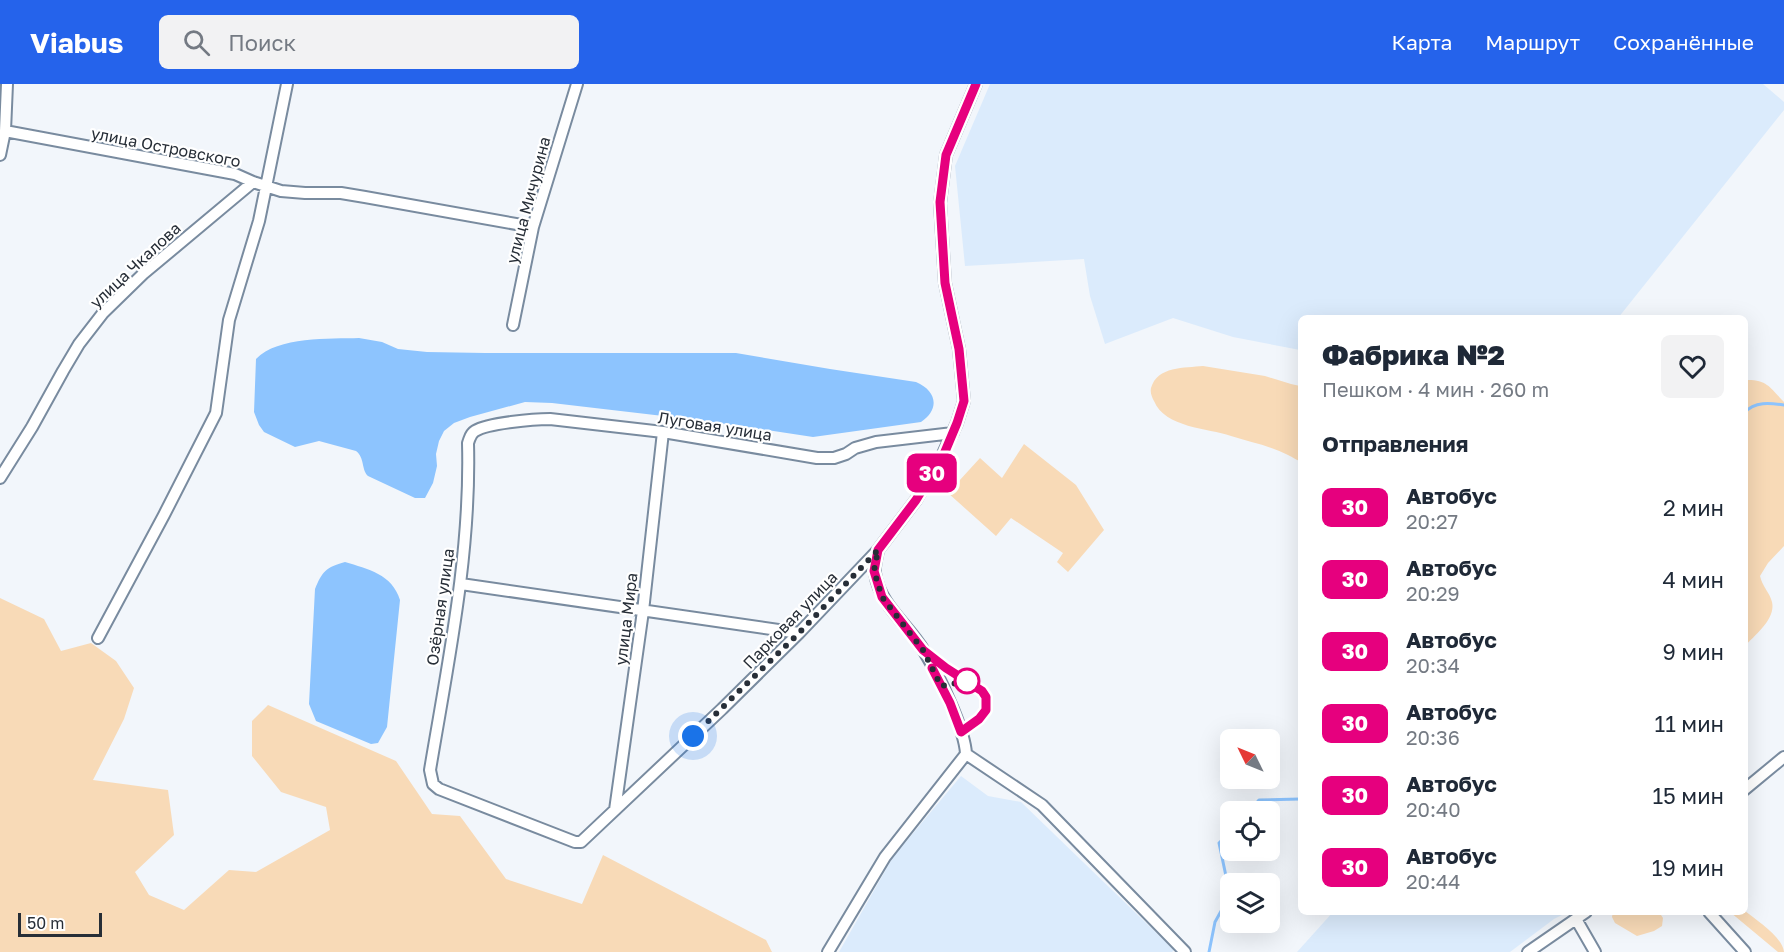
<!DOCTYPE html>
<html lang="ru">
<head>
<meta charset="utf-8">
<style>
  body { margin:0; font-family:"Golos Text",sans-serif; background:#f2f2f3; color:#1f2937; height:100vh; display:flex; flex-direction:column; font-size:22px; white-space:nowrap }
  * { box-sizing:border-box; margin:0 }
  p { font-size:20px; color:#747a83 }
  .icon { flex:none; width:33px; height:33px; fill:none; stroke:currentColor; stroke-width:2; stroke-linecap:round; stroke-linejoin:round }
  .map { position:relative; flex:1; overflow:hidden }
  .side { position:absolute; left:1298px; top:231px; width:450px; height:600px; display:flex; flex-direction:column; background:#fff; border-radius:9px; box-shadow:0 6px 24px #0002 }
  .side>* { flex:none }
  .badge { padding:0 12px; border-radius:9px; font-size:21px; line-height:39px }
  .needle { width:39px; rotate:313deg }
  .fabs { position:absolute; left:1220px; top:645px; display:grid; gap:12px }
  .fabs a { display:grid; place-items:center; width:60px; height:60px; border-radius:9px; background:#fff; box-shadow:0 6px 24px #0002; font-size:30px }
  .scale { position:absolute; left:18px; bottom:15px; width:84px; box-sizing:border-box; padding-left:6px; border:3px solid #272e37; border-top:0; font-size:16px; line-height:21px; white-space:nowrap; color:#272e37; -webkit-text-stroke:4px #fff; paint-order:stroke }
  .you { position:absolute; width:30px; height:30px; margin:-15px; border:4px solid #fff; border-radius:50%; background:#1a73e8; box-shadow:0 0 0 9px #1a73e833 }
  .map>.badge { position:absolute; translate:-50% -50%; box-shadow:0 0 0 3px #fff }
  h2 { padding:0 24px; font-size:22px; line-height:54px }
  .round { display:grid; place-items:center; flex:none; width:63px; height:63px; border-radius:9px; background:#f2f2f3 }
  .summary { display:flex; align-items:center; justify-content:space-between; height:102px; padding:0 24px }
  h1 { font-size:28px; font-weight:800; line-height:45px }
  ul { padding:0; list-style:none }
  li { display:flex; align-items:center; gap:18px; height:72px; padding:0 24px }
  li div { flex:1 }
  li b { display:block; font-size:22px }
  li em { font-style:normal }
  li .badge { min-width:66px; font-weight:700; text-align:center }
  header { display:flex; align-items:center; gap:36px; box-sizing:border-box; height:84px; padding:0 30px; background:#2563eb; color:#fff }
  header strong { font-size:28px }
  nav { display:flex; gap:33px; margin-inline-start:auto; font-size:21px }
  .search { width:420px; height:54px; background:#f2f2f3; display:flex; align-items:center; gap:15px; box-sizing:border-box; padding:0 21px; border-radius:9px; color:#747a83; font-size:22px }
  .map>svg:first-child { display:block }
  .built { fill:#dbebfc }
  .green { fill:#f8dab7 }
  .water { fill:#8dc4fe }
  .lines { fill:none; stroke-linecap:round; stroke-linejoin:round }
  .stream { stroke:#8dc4fe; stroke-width:3 }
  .minor-casing { stroke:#798b9f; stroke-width:14 }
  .minor { stroke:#fff; stroke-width:10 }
  .line-casing { stroke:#fff; stroke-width:14 }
  .line { stroke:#e6007e; stroke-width:9 }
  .walk { stroke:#272e37; stroke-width:6; stroke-dasharray:0 10.8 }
  .stop-dot { fill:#fff; stroke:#e6007e; stroke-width:3 }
  .labels { text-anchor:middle; stroke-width:4.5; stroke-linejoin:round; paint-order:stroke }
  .street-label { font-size:16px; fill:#272e37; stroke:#fff }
</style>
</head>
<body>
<header>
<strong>Viabus</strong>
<div class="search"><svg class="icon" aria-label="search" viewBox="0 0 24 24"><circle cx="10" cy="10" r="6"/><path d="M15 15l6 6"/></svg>Поиск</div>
<nav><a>Карта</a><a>Маршрут</a><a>Сохранённые</a></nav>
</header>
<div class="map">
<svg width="1784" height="868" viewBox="0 0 1784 868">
  <rect width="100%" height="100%" fill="#f2f6fb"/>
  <!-- built -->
  <path class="built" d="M990 0H1763L1784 18V26L1618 234H1300V266L1233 253 1173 234 1105 260 1090 212 1084 175 965 182 955 82Z
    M961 692 988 712 1021 718 1174 866 1172 868H839L893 773Z
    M1333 828H1568L1554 835 1510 868H1297Z"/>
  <!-- green -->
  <path class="green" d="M1203 282 1265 292 1291 300 1300 302V377C1296 376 1293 373 1288 371 1271 362 1250 358 1231 352 1208 344 1165 344 1154 317 1152 313 1150 309 1151 304 1157 282 1185 284 1203 282Z
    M1748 296C1768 296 1771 305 1784 318V462L1768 479 1760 492C1762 502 1770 509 1772 518 1776 535 1755 551 1745 562L1744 298Z
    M1024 360 1076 401 1104 446 1068 488 1057 478 1063 469 1011 434 996 452 948 409 980 374 1002 394Z
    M0 514 44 535 61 567 91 559 116 577 134 604 124 635 93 696 168 706 174 751 135 788 149 811 184 826 229 786 256 788 330 746 326 723 281 708 252 672V637L268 621 396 677 432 730 460 732 506 795 582 820 603 771 766 856 772 868H0Z
    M1745 827C1756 836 1783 853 1784 868H1778L1730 828Z
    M1613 828H1659L1663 834 1662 842 1654 847 1637 852 1615 839 1612 833Z"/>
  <!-- water -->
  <path class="water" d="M359 254 382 258 398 265 427 268 485 269H736L830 285 916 298C937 307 940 325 921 338L813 353 706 337 552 319 525 318 470 333 454 339 444 347 439 357 436 370 437 382 433 399 425 414H415L368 392C361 385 365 374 356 367L319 357 295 363 264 348 259 341 254 328 256 275C278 252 330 255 359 254Z
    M345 478C368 485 392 490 400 516L387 643 378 659 371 660 316 637 309 620 315 505C322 488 326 483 345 478Z"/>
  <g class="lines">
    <!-- stream -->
    <path class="stream" d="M1744 329C1755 317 1770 319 1784 321
      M1249 728 1259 716 1300 715
      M1209 868 1215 838 1230 811 1219 759 1230 748"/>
    <!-- minor casing -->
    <g class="minor-casing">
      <path id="minor" d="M5 47 235 90 253 98 281 107 305 109H341L365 113 533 143
        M0 71 5 47 7 0
        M513 241 533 143 577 0
        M953 349 876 358 855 364 846 370 834 374H817L663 348 550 335C534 335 488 339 475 347 470 350 470 354 468 359 471 470 448 578 430 686L433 700 439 705 575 758H581L722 625 799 549 878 466 916 416 943 370 957 339 964 317 959 265 945 199 940 119 946 71 976 0
        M0 394 32 343 63 287 79 260 103 229 143 190 253 98
        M461 500 799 549
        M98 554 164 431 216 329 229 236 259 137 287 0
        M966 670 1042 721 1185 868
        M1744 706 1784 673
        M615 726 643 527 663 348
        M1709 828 1745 868
        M1576 835 1595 868
        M828 868 885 773 966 670C965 645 938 590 924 567 908 540 880 522 875 489 874 482 877 473 878 466
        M1528 868 1586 828"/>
    </g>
    <!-- minor -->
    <use href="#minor" class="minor"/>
  </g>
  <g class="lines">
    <!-- line casing -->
    <g class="line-casing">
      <path id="line" d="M932 584 950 619 961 648 979 635 986 626V613L982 607 946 584 923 566 882 513 874 487 878 466 916 416 944 370 957 339 964 317 959 265 945 199 940 118 946 71 976 0"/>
    </g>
    <!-- line -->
    <use href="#line" class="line"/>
    <!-- walk -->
    <path class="walk" d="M693 652 799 549 878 466 874 487 882 513 923 566 941 602 967 597"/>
  </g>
  <!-- markers -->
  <circle class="stop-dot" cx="967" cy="597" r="12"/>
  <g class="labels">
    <!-- street labels -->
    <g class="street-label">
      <text transform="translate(166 63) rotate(11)" y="6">улица Островского</text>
      <text transform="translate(528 116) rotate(-75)" y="6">улица Мичурина</text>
      <text transform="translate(135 181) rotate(-43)" y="6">улица Чкалова</text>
      <text transform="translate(715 342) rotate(9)" y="6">Луговая улица</text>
      <text transform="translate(440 523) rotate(-82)" y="6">Озёрная улица</text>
      <text transform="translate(626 535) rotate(-83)" y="6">улица Мира</text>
      <text transform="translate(790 536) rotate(-46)" y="6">Парковая улица</text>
    </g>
  </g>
</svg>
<div class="fabs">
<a><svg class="needle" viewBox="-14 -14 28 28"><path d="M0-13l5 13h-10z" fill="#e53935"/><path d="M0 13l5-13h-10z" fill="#747a83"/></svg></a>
<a><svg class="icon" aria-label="locate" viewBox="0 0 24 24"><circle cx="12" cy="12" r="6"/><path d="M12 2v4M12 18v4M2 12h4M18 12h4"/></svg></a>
<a><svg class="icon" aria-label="layers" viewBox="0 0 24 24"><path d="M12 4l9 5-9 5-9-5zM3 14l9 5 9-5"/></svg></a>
</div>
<div class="scale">50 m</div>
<div class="you" style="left:693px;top:652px"></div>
<b class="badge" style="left:932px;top:389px;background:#e6007e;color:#fff">30</b>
<section class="side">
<div class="summary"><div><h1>Фабрика №2</h1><p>Пешком · 4 мин · 260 m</p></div><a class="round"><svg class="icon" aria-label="heart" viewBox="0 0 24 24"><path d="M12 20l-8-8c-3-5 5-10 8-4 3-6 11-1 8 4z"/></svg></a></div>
<h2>Отправления</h2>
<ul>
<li><span class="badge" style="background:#e6007e;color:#fff">30</span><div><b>Автобус</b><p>20:27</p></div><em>2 мин</em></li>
<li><span class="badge" style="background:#e6007e;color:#fff">30</span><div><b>Автобус</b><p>20:29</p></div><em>4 мин</em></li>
<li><span class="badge" style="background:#e6007e;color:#fff">30</span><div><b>Автобус</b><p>20:34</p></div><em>9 мин</em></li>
<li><span class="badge" style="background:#e6007e;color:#fff">30</span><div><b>Автобус</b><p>20:36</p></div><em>11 мин</em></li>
<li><span class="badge" style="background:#e6007e;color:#fff">30</span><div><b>Автобус</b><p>20:40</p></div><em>15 мин</em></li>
<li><span class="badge" style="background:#e6007e;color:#fff">30</span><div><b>Автобус</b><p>20:44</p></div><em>19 мин</em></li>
</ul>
</section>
</div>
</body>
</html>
